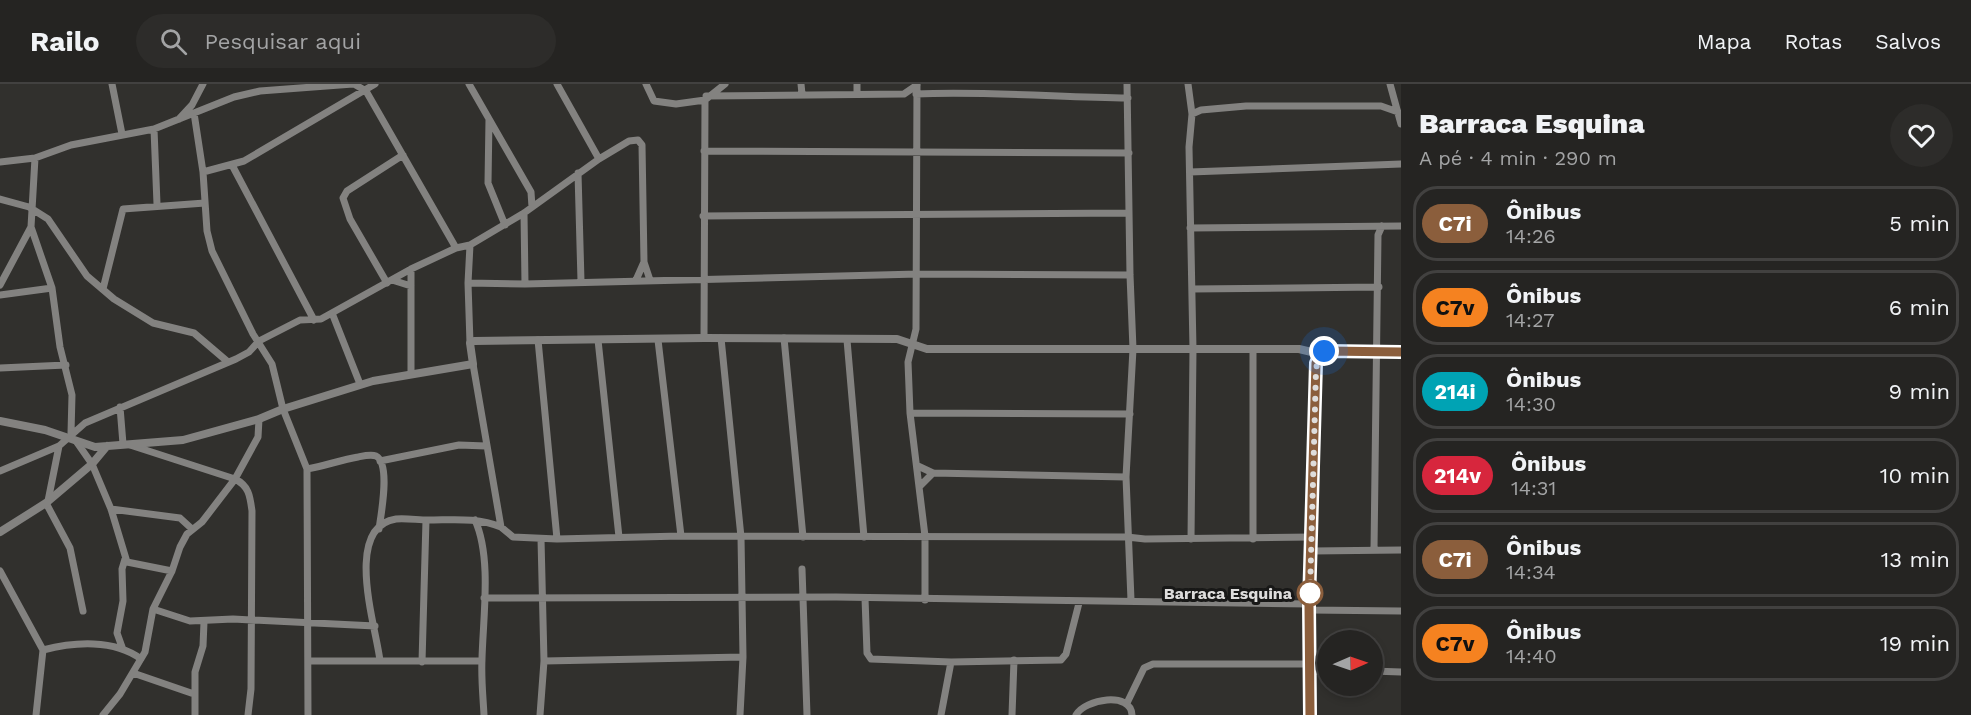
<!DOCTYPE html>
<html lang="pt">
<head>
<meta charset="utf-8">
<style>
  body { margin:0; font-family:"Work Sans",sans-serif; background:#2d2c2a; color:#f1f3f6; height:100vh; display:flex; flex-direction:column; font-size:22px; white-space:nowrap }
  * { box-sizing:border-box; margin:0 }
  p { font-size:20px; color:#a3a4a5 }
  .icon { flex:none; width:33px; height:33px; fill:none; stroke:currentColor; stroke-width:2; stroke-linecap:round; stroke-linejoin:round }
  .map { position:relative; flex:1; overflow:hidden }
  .details { display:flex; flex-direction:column; background:#252422; width:570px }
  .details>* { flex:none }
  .badge { padding:0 12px; border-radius:20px; font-size:21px; line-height:39px }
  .needle { width:39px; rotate:88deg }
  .fabs { position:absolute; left:1317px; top:546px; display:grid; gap:12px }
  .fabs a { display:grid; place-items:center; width:66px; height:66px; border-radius:50%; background:#252422; box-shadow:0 3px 9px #0003,0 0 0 2px #424140; font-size:30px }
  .you { position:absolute; width:30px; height:30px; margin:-15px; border:4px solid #fff; border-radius:50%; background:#1a73e8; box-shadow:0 0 0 9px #1a73e833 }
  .map>.badge { position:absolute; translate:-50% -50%; box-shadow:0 0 0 3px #fff }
  .round { display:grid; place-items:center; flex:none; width:63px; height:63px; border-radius:32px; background:#2d2c2a }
  .head { display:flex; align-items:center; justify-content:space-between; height:102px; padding:0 18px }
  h1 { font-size:28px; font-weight:800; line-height:45px }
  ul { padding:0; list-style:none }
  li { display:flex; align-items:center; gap:18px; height:75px; margin:0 12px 9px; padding:0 6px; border:3px solid #424140; border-radius:24px }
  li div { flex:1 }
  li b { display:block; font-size:22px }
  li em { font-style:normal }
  li .badge { min-width:66px; font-weight:700; text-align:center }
  header { display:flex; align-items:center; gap:36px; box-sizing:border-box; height:84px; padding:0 30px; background:#252422; border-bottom:2px solid #424140 }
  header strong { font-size:28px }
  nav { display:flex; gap:33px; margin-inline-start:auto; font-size:21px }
  .search { width:420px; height:54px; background:#2d2c2a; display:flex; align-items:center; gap:15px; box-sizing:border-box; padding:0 21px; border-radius:33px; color:#a3a4a5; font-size:22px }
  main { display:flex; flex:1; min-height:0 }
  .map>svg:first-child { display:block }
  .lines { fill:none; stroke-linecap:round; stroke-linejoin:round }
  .minor { stroke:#838280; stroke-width:7 }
  .tertiary { stroke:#838280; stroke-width:8 }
  .line-casing { stroke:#fff; stroke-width:14 }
  .line { stroke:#8b5e3c; stroke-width:9 }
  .walk { stroke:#dedddc; stroke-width:6; stroke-dasharray:0 10.8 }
  .stop-dot { fill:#fff; stroke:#8b5e3c; stroke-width:3 }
  .labels { text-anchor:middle; stroke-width:6; stroke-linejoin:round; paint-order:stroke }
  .stop-label { font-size:16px; font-weight:bold; fill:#dedddc; stroke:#181817; text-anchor:end }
</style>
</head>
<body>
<header>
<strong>Railo</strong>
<div class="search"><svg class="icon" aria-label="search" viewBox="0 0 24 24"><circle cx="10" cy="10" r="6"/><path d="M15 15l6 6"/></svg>Pesquisar aqui</div>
<nav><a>Mapa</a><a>Rotas</a><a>Salvos</a></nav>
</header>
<main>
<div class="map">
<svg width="1401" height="631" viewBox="0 0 1401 631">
  <rect width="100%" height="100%" fill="#31302d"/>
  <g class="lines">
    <!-- minor -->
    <path class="minor" d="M112 0 122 50
      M354 0 366 7 456 164
      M469 0 531 108 532 123
      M557 0 599 75
      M646 0 654 17 676 20 705 16
      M801 0 802 10
      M857 0V10
      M917 0 916 245 908 278 910 329 925 452V516
      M1127 0 1130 191 1133 265 1126 393 1131 516
      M1188 0 1192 30 1189 63 1193 265 1191 455
      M1390 0 1401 40
      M916 10C987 7 1057 13 1128 14
      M706 12 904 10 917 1
      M194 29 203 88 207 147 212 167 253 250 272 280 283 325 307 385 308 631
      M1192 30 1201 26 1246 22H1381L1398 28
      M179 35 192 21 203 0
      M489 35 488 99 505 141
      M154 45 157 120
      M704 67 1129 69
      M35 74 31 143 52 204 60 263 72 311 71 349
      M0 78 35 74 71 61 154 45 234 13 260 7 353 0
      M232 81 314 236
      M203 88 244 77 375 0
      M1190 88 1401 80
      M578 89 581 197
      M0 115 29 123 48 135 87 192 114 215 153 239 194 249 228 278
      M524 129 525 200
      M703 132 1129 129
      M1190 144 1401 142
      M392 196 411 202
      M636 196 644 178
      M387 199 350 135 343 114 347 107 403 71
      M468 199 525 200 918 190 1130 191
      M0 201 31 143
      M103 205 123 125 205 119
      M1192 205 1379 203
      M0 211 52 204
      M332 229 360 300
      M704 254 705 16 725 0
      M721 254 741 453 743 573 740 631
      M784 254 803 453
      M538 256 557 455
      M598 256 619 453
      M658 256 681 452
      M847 256 864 453
      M470 259 468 199 470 161
      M1253 266V455
      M473 280 501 443 513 453 557 455 681 452 1127 453 1145 455 1312 453
      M0 284 66 281
      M411 289V185
      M120 323 123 360
      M910 329 1130 330
      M76 357 92 380 111 425 127 478 172 487
      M130 361 235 395C249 402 250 412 252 427L251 605 248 631
      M380 377 459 361 486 362
      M918 382 933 389 1126 393
      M307 385C325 382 340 376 358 373 363 372 371 370 376 372 391 380 381 430 379 445
      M0 387 59 362 85 339 236 275 249 268 259 257 300 236 321 235 411 185 456 164 470 161 524 129 599 75 629 57 638 56 642 61 644 178 650 196
      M920 402 933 389
      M48 417 59 362
      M46 419 70 464 83 527
      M111 425 180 434 192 445
      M475 436C492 474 483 533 482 575 481 594 483 612 484 631
      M1374 466 1378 151 1382 142
      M1312 467 1401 466
      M802 485 807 631
      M0 487 43 566 36 631
      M484 514 836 513 1309 520
      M865 514 867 569 871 575 951 578 1061 576 1066 570 1079 519
      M153 525 190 537 233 535 375 542
      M1310 526 1401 527
      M122 563 117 549 123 517 122 485 125 475
      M43 566C74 558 114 555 141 575
      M308 577H482
      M380 577C377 546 342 443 396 435 406 434 418 436 428 436 453 436 477 433 501 443
      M544 577 743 573
      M422 578 426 436
      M1310 587H1328
      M1372 587 1401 588
      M133 589 194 610
      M1127 619 1144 584 1153 580H1309
      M103 631 120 610 145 568 153 525 172 487 180 463 187 450 202 438 235 395 258 353 259 335
      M195 631V588L203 562 204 538
      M540 631 544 577 541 455
      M941 631 951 578
      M1012 631 1014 576
      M1076 631C1085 615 1131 607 1132 631"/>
    <!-- tertiary -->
    <path class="tertiary" d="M0 337 45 346 95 363 183 356 259 335 283 325 373 297 473 280 470 259 474 257 704 254 897 255 927 265H1299L1320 270 1326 267 1401 268
      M0 448 46 419 92 380 107 362
      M1310 631 1309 520 1315 286 1320 270"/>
  </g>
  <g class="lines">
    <!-- line casing -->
    <g class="line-casing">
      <path id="line" d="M1310 631 1309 520 1316 279 1320 270 1326 267 1401 268"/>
    </g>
    <!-- line -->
    <use href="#line" class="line"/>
    <!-- walk -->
    <path class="walk" d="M1310 509 1316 286 1318 274 1324 267"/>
  </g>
  <!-- markers -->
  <circle class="stop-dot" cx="1310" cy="509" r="12"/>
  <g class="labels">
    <!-- stop labels -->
    <g class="stop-label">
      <text x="1292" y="515">Barraca Esquina</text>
    </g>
  </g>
</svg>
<div class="fabs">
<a><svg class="needle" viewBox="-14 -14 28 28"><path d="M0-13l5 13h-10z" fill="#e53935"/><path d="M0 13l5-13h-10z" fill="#a3a4a5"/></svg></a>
</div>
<div class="you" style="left:1324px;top:267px"></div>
</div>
<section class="details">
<div class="head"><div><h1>Barraca Esquina</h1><p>A pé · 4 min · 290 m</p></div><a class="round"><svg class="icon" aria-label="heart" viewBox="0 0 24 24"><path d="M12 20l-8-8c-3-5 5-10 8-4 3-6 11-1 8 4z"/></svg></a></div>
<ul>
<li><span class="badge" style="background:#8b5e3c;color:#fff">C7i</span><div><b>Ônibus</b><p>14:26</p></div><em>5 min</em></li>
<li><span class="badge" style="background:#f58220;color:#111">C7v</span><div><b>Ônibus</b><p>14:27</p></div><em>6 min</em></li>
<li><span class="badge" style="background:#00a3b4;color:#fff">214i</span><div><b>Ônibus</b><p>14:30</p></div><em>9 min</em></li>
<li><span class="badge" style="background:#d7263d;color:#fff">214v</span><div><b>Ônibus</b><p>14:31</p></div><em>10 min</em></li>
<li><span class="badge" style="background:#8b5e3c;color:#fff">C7i</span><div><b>Ônibus</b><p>14:34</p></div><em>13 min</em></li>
<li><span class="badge" style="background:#f58220;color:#111">C7v</span><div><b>Ônibus</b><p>14:40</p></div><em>19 min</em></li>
</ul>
</section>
</main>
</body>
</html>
